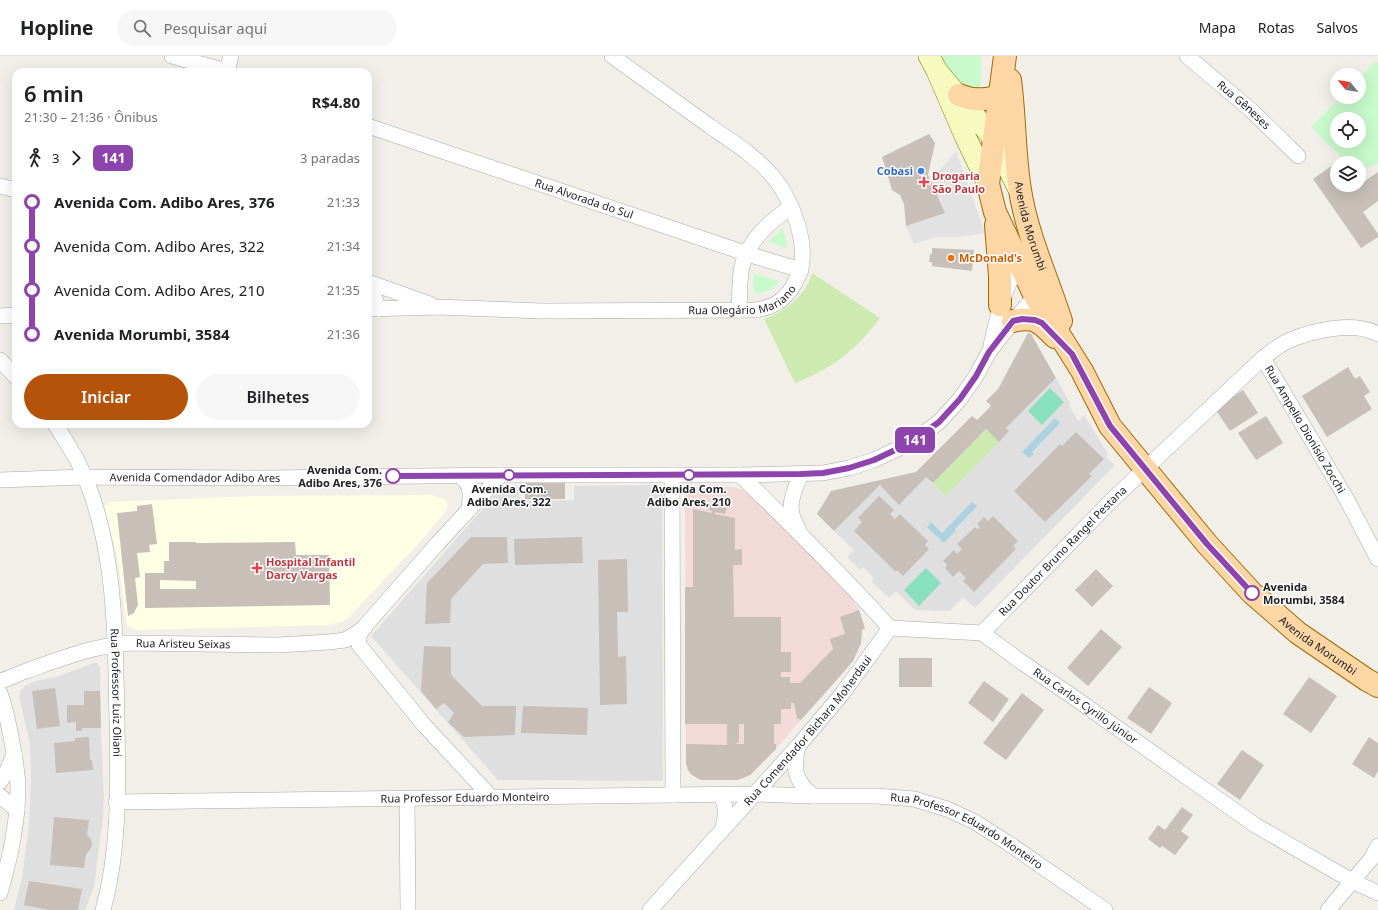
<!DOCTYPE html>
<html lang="pt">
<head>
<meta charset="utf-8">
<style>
  body { margin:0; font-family:"Noto Sans",sans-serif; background:#f6f6f6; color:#202124; height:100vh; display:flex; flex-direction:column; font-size:15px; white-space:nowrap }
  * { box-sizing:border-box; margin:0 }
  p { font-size:13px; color:#757577 }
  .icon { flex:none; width:22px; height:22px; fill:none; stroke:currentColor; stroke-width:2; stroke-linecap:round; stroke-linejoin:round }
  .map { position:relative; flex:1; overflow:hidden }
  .panel { position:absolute; left:12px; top:12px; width:360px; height:360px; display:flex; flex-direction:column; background:#fff; border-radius:12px; box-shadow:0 4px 16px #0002 }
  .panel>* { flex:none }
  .badge { padding:0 8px; border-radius:6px; font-size:14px; line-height:26px }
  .needle { width:26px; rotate:300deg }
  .controls { position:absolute; left:1330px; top:12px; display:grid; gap:8px }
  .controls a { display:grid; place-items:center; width:36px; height:36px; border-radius:50%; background:#fff; box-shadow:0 4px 16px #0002; font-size:20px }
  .map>.badge { position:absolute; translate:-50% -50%; box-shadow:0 0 0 2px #fff }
  .legs { display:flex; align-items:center; gap:6px; height:44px; padding:0 12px; font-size:13px }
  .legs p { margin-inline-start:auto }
  .headline { display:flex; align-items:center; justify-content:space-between; height:68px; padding:0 12px }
  h1 { font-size:22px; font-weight:600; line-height:30px }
  .button { display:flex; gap:8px; margin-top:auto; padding:8px 12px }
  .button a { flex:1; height:46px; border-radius:24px; background:#b45309; color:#fff; font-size:16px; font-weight:600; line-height:46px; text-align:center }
  .button a+a { background:#f6f6f6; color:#202124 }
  ul { padding:0 12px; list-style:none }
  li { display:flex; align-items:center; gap:14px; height:44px; font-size:15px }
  li i { display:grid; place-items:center; width:6px; height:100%; margin:0 5px; background:currentColor }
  li i::after { content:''; width:10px; height:10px; margin:-5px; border:3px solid; border-radius:50%; background:#fff }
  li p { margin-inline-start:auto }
  li:first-child i { background:linear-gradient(#0000 50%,currentColor 0) }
  li:last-child i { background:linear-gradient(currentColor 50%,#0000 0) }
  header { display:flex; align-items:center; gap:24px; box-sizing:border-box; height:56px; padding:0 20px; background:#fff; border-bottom:1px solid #e0e0e0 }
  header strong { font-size:19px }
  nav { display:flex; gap:22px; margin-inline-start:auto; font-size:14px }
  .search { width:280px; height:36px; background:#f6f6f6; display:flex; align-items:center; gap:10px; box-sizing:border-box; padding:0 14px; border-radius:22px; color:#757577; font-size:15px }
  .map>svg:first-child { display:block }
  .residential { fill:#e0dfdf }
  .commercial { fill:#f2dad9 }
  .education { fill:#ffffe5 }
  .grass { fill:#cdebb0 }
  .park { fill:#c8facc; fill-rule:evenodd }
  .pitch { fill:#88e0be }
  .parking { fill:#e2e2e2 }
  .water { fill:#aad3df }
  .building { fill:#c7bfb8; fill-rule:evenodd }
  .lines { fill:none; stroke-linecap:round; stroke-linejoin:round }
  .minor-casing { stroke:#a9a9a9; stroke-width:16 }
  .secondary-casing { stroke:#707d05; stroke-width:22 }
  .primary-casing { stroke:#a06b00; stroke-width:24 }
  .minor { stroke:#fff; stroke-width:15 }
  .secondary { stroke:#f7fabf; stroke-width:21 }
  .primary { stroke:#fcd6a4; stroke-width:22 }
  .line-1-casing { stroke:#fff; stroke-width:9 }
  .line-1 { stroke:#8e44ad; stroke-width:6 }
  .shop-dot { fill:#3f7fe0; stroke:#fff; stroke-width:1.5 }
  .health-dot { fill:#e0444e; stroke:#fff; stroke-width:1.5 }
  .food-dot { fill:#e8710a; stroke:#fff; stroke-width:1.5 }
  .stop-1-dot { fill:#fff; stroke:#8e44ad; stroke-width:2 }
  .labels { text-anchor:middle; stroke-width:3; stroke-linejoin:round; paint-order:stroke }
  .street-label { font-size:11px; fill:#222; stroke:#fff }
  .shop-label { font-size:11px; font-weight:bold; fill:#366cbe; stroke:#fff; text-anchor:end }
  .health-label { font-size:11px; font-weight:bold; fill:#be3a42; stroke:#fff; text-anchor:start }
  .food-label { font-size:11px; font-weight:bold; fill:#c56008; stroke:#fff; text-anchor:start }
  .stop-label { font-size:11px; font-weight:bold; fill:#222; stroke:#fff }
</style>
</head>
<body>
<header>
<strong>Hopline</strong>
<div class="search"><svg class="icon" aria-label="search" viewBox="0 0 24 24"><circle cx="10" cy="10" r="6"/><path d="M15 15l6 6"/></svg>Pesquisar aqui</div>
<nav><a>Mapa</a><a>Rotas</a><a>Salvos</a></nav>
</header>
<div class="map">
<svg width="1378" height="854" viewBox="0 0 1378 854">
  <rect width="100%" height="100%" fill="#f2efe9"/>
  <!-- residential -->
  <path class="residential" d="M1056 322 1070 347 1069 349 1078 365 1084 359 1108 398 1106 401 1115 409 975 552 963 541 950 555 915 554 896 535 889 542 871 525 874 522 863 511 860 514 847 501 854 494 834 475 880 429 899 448 926 420 946 440 1009 375 1006 372Z
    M662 429 663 725 498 724 371 580 502 431 519 430V445L574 444V430Z
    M94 607H97L100 611 101 679 104 741 103 761 94 831 85 854H14L22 822 29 769 31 725 30 687 19 641 21 634 26 629 36 625 56 621Z"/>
  <!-- commercial -->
  <path class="commercial" d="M685 431H733L746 435 758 444 852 542 859 554 865 572 862 574 861 587 858 595 853 605 846 614 811 653H810L776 693 750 719 738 724H701L692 719 686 707Z"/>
  <!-- education -->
  <path class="education" d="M432 439 446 444 448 449 446 455 419 487 350 560 343 565 329 569 136 574 129 571 127 569 117 499 105 453V449L109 446 259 440Z"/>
  <!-- grass -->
  <path class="grass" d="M812 217 880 262C857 293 832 313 795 327L764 263C786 255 805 241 812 217Z
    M986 373 999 386 946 440 933 427Z"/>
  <!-- park -->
  <path class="park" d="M941 0H981V28L975 38 954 24Z
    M1376 5 1378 7V108C1372 111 1366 112 1359 111V107H1349L1344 104 1311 71 1341 41H1359V22ZM1337 63H1359V85H1337Z
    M783 172 787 190 786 192 768 186Z
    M755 218 777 224 779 227 769 234 756 238C753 233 752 222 755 218Z"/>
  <!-- pitch -->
  <path class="pitch" d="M1050 332 1064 346 1042 369 1028 355Z
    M926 512 941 527 919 550 904 534Z"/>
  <!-- parking -->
  <path class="parking" d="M956 95 985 177 959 181H934L914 188 906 170 945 157 930 126Z"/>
  <!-- water -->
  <path class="water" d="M1055 362 1060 367 1032 396 1034 398 1029 402 1022 396Z
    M972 446 977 450 955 473 956 474 944 487 927 471 931 466 942 477Z"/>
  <!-- building -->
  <path class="building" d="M929 78 935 87 928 119 945 157 906 170 904 148 900 139 892 134 882 101Z
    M1337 106V129H1353L1355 132 1378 116V145L1363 156 1378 178V181L1361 192 1313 123Z
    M932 192 974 194 972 215 932 210V206H929L930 198H932Z
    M1028 277 1031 278 1056 322 1006 372 1009 375 999 386 986 373 933 427 926 421 899 449 880 429 834 475 817 458 831 435 916 416 972 360 977 364 991 350 986 345 998 333Z
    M1348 311 1355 323 1360 320 1370 336 1364 340 1372 353 1327 381 1302 340Z
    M1243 334 1258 357 1230 375 1215 353Z
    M1266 360 1283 387 1256 404 1238 377Z
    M1076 376 1104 403 1089 418 1092 420 1045 466 1014 435 1060 388 1062 390Z
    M526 423H565V443H525Z
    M879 440 894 454 890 458 895 463 900 458 928 485 925 489 929 493 903 520 897 514 896 516 854 475 862 466 858 462Z
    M152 448 157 488 149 489 150 496 137 497 140 521 135 522 138 549 134 557 128 560 117 457 137 455V450Z
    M711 448 727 452 725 458 715 456V458L735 462V494L742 493V509H733L734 561H781V596H791V616H781V621H790V627H800L833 593 830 583 845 578 840 561 859 554 865 572 862 574 861 587 853 605 801 664 797 662 794 647H791V653H781V668H774V688H776V693L750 719 738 724H701L692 719 688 714 686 707V688L727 689V668H685V531H693V453L712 457V455L709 454ZM739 668H744V688H735L739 686Z
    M993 460 1018 485 1013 490 1016 493 974 536 963 525 966 522 959 515 953 521 945 512 947 509 943 505 954 494 957 498 962 493 957 488 975 471 977 473 980 471 977 468 984 461 988 465Z
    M471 481H507L508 507 483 508 451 543 450 567 425 568 427 527Z
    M582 481 583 507 515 509 514 483Z
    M169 486H196V487L295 486 296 499H329L330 549 145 552V517H164V505H169ZM160 524 196 525V533H160Z
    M627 503 628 556H617L618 601 626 600 627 648 600 649 598 504Z
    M1096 513 1113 530 1092 551 1075 534Z
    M1101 573 1122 591 1088 630 1067 612Z
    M424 590 451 591V619L482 650H516L515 679 464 681 448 666 454 657 444 647 436 653 421 635Z
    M899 602H932V631H899Z
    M1309 621 1337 640 1311 677 1283 658Z
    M984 625 1009 643 993 666 968 647Z
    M1149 631 1172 647 1151 678 1127 662Z
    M55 632 60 670 37 673 32 635Z
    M84 635H100L101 672H82V675H76V666L67 667V649H84Z
    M1022 637 1044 654 1006 704 983 687Z
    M523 650 588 652 587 679 521 677Z
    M89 681 90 704H92L93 714 56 717 54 687 75 685V682Z
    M1369 681 1378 687V715L1374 722 1352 708Z
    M1242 694 1264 709 1240 744 1217 728Z
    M1182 751 1193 759 1181 775 1189 781 1175 799 1162 790 1160 792 1148 783 1158 769 1165 774Z
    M54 761 89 764 87 779 91 783 92 789 90 794 86 798 84 812 50 809Z
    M29 825 82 833 78 854H49L24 849Z"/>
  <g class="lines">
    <!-- minor casing -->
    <g class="minor-casing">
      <g id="minor">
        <path d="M172 0 230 16"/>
        <path id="s1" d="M1187 0 1252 55 1298 100"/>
        <path d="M227 15 231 0"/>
        <path id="s2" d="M368 70 754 200 801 214"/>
        <path d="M0 130 16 134"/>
        <path d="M368 226 430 248"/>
        <path d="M368 233 375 243 379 253"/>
        <path id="s3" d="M368 253 438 251 542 255 755 254C778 251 790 240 799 218 810 190 792 144 774 122 757 101 733 86 711 71 678 47 645 24 612 0"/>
        <path d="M739 254C740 240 739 224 742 210 749 184 769 166 791 151"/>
        <path d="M0 260 16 259"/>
        <path d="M991 289C998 262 1004 224 1025 203"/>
        <path d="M1263 302C1271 296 1279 289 1288 285 1313 274 1354 265 1378 278"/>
        <path d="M0 304 16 321"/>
        <path id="s4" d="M55 368C63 380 70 392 77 404 117 484 115 578 117 665 118 728 120 793 103 854"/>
        <path d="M672 419 673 739"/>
        <path id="s5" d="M740 419C792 469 842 519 890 572L982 577 1023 607 1069 638 1255 769 1352 825 1378 837"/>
        <path d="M460 420C472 429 471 439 469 452"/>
        <path id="s6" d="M0 424 84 421 268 422 501 419H740L823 417 849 412 874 404 910 387 939 366 960 343 976 320 989 296 1013 265 1041 234"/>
        <path d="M798 472C785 452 793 438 801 418"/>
        <path id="s7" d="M982 577 1112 444 1263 302 1346 442 1378 503"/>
        <path id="s8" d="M0 625C9 623 17 618 26 615 60 603 95 589 132 587L278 589 329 586 345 584 357 577 365 571"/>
        <path d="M0 637C8 659 11 681 15 703 16 712 18 722 18 731 18 766 10 803 0 837"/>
        <path d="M798 690C793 713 794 724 813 740"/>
        <path d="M0 726 7 715 14 698"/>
        <path d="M721 739C727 752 726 761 722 774"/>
        <path d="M0 740 17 754"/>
        <path d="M491 741 424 669 359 589 358 581 365 570 438 487 501 419"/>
        <path d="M407 743 408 854"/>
        <path id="s9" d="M116 746 755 738 813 740H877L914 743 947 753 975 766 1008 787 1105 854"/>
        <path id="s10" d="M650 854 799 689 842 638 890 572"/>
        <path d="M1328 854 1371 803 1378 790"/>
      </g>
    </g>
    <!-- secondary casing -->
    <g class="secondary-casing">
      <path id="secondary" d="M929 0 937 15 965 80 988 128
        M937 15 994 83 1018 132"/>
    </g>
    <!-- primary casing -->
    <g class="primary-casing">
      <g id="primary">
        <path id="s11" d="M1005 0 988 128 995 156 1035 240 1082 315 1110 370 1207 488 1252 537 1298 577 1367 624 1378 630"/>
        <path id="s12" d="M1010 24C1015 61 1014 98 1020 134 1027 179 1047 221 1061 265"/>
        <path d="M959 39C973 45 986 45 1000 39"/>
        <path d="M996 169 1000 220V249"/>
        <path d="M1013 265C1035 260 1040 266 1055 281"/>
      </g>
    </g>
    <!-- minor -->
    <use href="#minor" class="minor"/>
    <!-- secondary -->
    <use href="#secondary" class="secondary"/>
    <!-- primary -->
    <use href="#primary" class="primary"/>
  </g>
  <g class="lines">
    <!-- line-1 casing -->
    <g class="line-1-casing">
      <path id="line-1" d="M393 420 801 418 823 417 849 412 874 404 910 387 939 366 960 343 976 320 989 296 1013 265 1022 263 1035 264 1042 267 1072 298 1110 370 1207 488 1252 537"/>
    </g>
    <!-- line-1 -->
    <use href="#line-1" class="line-1"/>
  </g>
  <!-- markers -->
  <circle class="shop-dot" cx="921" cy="115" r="4"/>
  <g class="health-dot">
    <path d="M922 120h4v4h4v4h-4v4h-4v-4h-4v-4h4z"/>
    <path d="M255 506h4v4h4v4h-4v4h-4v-4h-4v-4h4z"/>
  </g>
  <circle class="food-dot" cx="951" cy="202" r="4"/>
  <g class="stop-1-dot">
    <circle cx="509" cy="419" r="5"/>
    <circle cx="689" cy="419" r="5"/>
    <circle cx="393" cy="420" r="7"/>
    <circle cx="1252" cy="537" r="7"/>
  </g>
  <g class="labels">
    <!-- street labels -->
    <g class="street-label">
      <text dy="4" stroke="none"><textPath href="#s1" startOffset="75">Rua Gêneses</textPath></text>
      <text dy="4" stroke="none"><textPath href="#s2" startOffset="228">Rua Alvorada do Sul</textPath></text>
      <text dy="4" stroke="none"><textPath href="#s12" startOffset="148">Avenida Morumbi</textPath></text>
      <text dy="4" stroke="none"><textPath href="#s3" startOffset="377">Rua Olegário Mariano</textPath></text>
      <text dy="4" stroke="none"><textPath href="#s7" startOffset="476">Rua Ampelio Dionísio Zocchi</textPath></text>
      <text dy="4" stroke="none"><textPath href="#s6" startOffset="195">Avenida Comendador Adibo Ares</textPath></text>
      <text dy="4" stroke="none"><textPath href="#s7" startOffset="115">Rua Doutor Bruno Rangel Pestana</textPath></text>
      <text dy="4" stroke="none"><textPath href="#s8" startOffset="189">Rua Aristeu Seixas</textPath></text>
      <text dy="4" stroke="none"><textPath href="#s11" startOffset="705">Avenida Morumbi</textPath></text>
      <text dy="4" stroke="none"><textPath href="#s4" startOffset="280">Rua Professor Luiz Oliani</textPath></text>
      <text dy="4" stroke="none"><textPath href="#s5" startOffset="433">Rua Carlos Cyrillo Júnior</textPath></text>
      <text dy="4" stroke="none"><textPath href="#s10" startOffset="239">Rua Comendador Bichara Moherdaui</textPath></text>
      <text dy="4" stroke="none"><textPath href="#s9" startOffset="349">Rua Professor Eduardo Monteiro</textPath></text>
      <text dy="4" stroke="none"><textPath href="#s9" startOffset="859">Rua Professor Eduardo Monteiro</textPath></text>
    </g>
    <!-- shop labels -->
    <g class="shop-label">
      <text x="913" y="119">Cobasi</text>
    </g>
    <!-- health labels -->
    <g class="health-label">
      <text x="932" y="124">Drogaria<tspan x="932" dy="13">São Paulo</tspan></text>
      <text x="266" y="510">Hospital Infantil<tspan x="266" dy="13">Darcy Vargas</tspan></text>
    </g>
    <!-- food labels -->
    <g class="food-label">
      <text x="959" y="206">McDonald's</text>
    </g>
    <!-- stop labels -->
    <g class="stop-label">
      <text x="382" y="418" text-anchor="end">Avenida Com.<tspan x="382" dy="13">Adibo Ares, 376</tspan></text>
      <text x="509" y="437">Avenida Com.<tspan x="509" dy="13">Adibo Ares, 322</tspan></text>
      <text x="689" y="437">Avenida Com.<tspan x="689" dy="13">Adibo Ares, 210</tspan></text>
      <text x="1263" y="535" text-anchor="start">Avenida<tspan x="1263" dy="13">Morumbi, 3584</tspan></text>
    </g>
  </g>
</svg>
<div class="controls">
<a><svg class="needle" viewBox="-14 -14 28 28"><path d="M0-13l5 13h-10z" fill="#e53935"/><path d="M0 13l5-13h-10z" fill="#757577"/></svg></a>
<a><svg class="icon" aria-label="locate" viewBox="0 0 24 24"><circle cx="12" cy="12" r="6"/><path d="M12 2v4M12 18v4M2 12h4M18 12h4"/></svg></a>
<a><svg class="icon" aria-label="layers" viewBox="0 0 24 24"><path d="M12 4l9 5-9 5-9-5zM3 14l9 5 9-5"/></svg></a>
</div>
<b class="badge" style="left:915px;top:384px;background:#8e44ad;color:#fff">141</b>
<section class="panel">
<div class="headline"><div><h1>6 min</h1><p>21:30 – 21:36 · Ônibus</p></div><b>R$4.80</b></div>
<div class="legs"><svg class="icon" aria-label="walk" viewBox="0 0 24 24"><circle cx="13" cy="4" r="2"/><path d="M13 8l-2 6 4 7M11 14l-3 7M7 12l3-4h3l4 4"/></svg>3<svg class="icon" aria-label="forward" viewBox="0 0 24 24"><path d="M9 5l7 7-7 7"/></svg><b class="badge" style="background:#8e44ad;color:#fff">141</b><p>3 paradas</p></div>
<ul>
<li><i style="color:#8e44ad"></i><b>Avenida Com. Adibo Ares, 376</b><p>21:33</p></li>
<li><i style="color:#8e44ad"></i><span>Avenida Com. Adibo Ares, 322</span><p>21:34</p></li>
<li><i style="color:#8e44ad"></i><span>Avenida Com. Adibo Ares, 210</span><p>21:35</p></li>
<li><i style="color:#8e44ad"></i><b>Avenida Morumbi, 3584</b><p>21:36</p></li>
</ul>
<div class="button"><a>Iniciar</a><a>Bilhetes</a></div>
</section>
</div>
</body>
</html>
